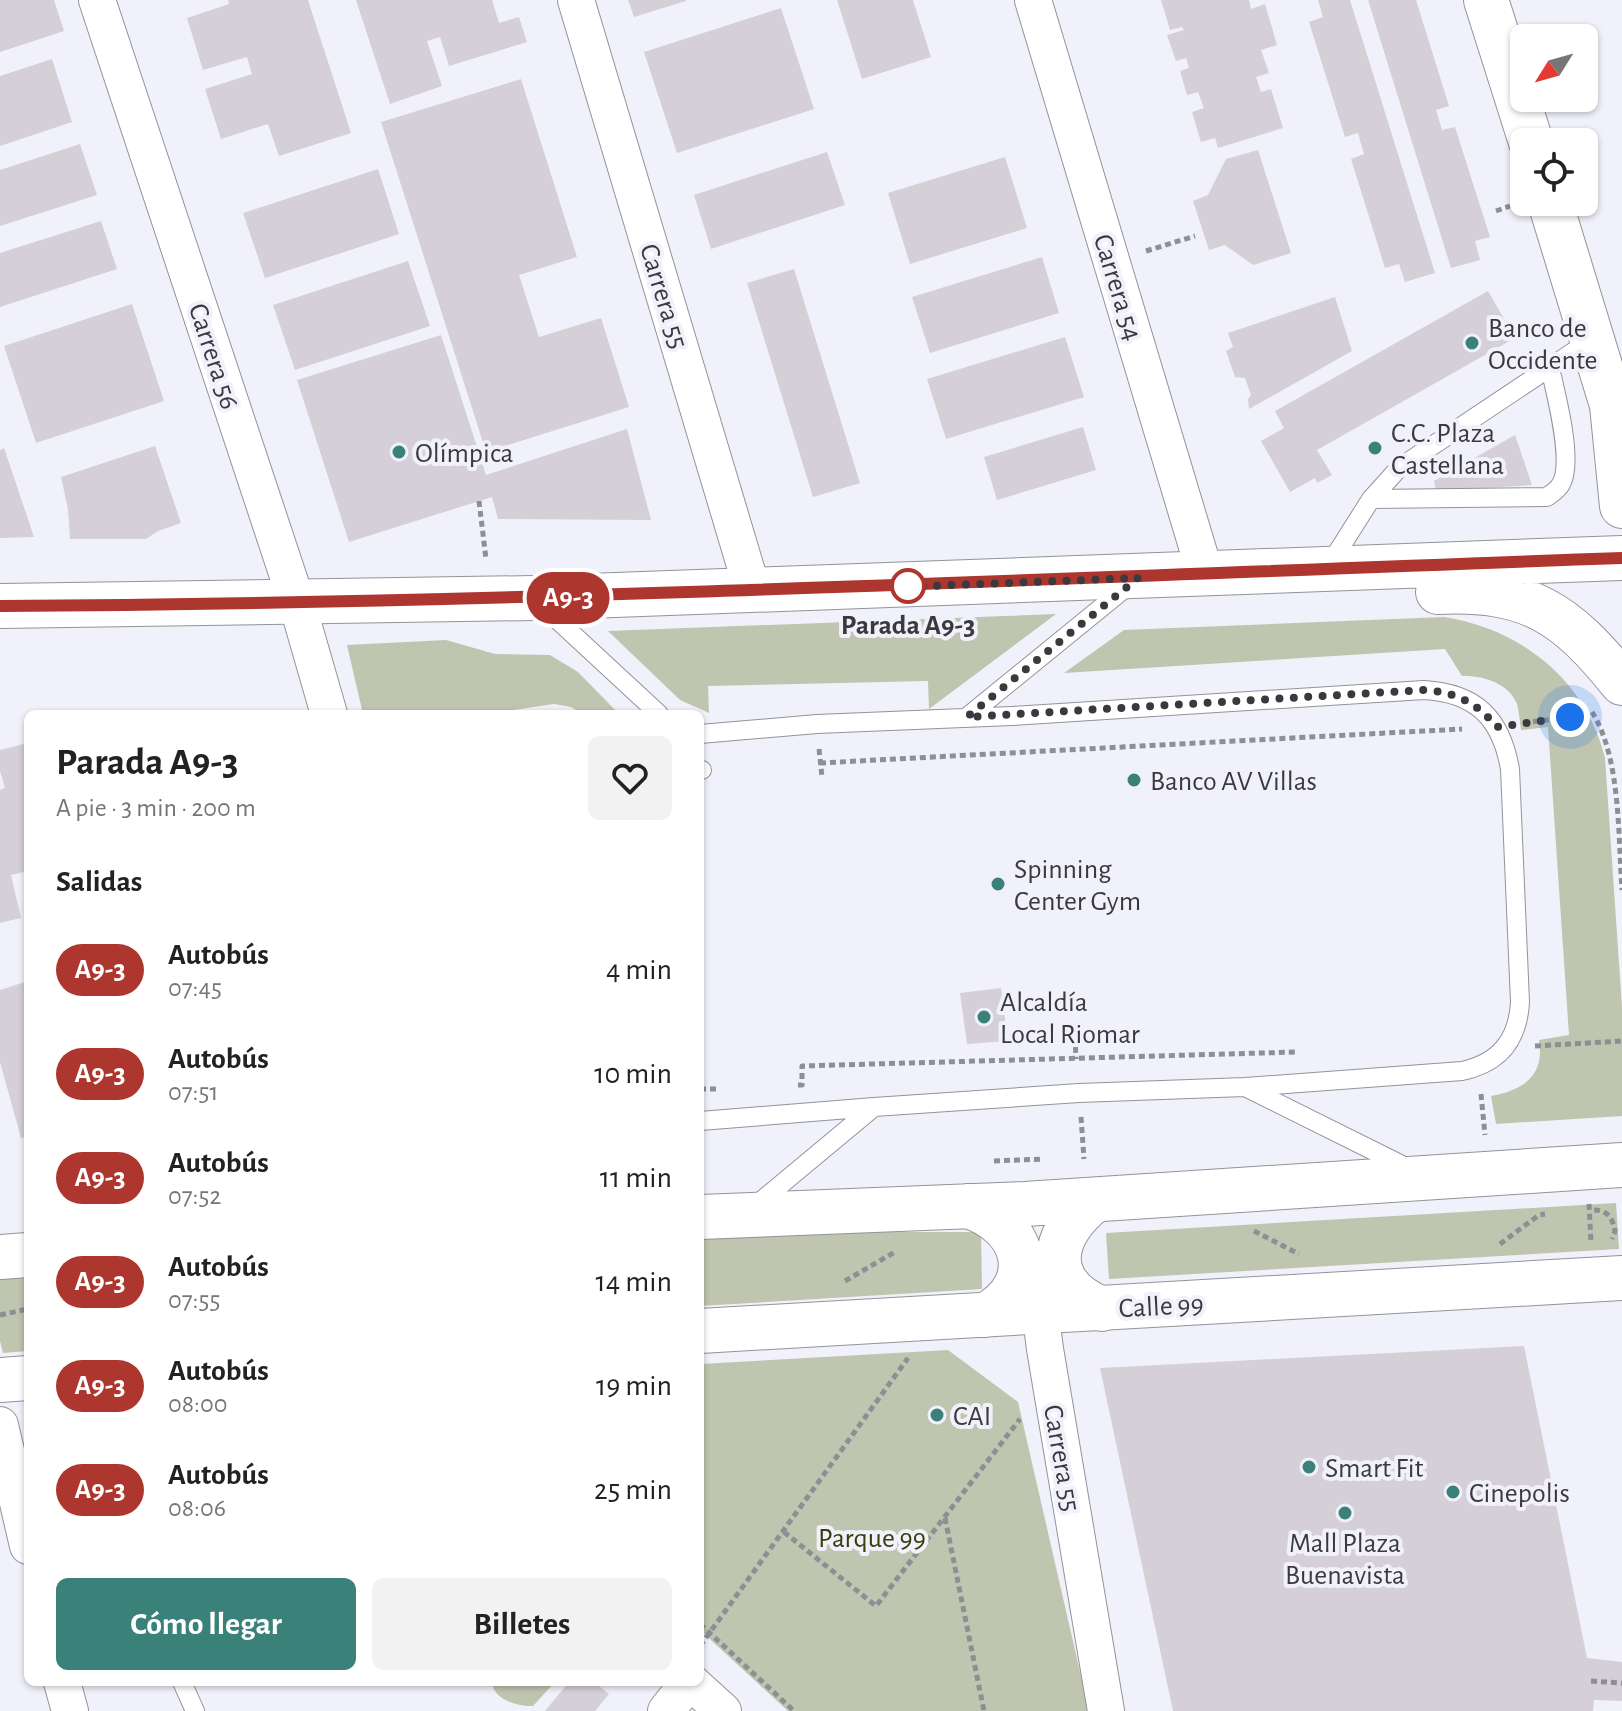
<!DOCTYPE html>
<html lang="es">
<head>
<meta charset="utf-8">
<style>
  body { margin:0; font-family:"Alegreya Sans",sans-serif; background:#f2f2f2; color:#222; height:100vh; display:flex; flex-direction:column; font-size:30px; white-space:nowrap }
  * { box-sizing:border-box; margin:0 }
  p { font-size:26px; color:#767676 }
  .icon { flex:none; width:44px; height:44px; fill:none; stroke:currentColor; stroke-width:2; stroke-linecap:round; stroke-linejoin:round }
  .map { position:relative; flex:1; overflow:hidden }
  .drawer { position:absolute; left:24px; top:710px; width:680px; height:976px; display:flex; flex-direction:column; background:#fff; border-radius:12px; box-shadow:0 2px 6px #0004 }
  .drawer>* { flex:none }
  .badge { padding:0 16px; border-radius:26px; font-size:28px; line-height:52px }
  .needle { width:52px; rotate:233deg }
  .buttons { position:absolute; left:1510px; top:24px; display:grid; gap:16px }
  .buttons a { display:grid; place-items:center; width:88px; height:88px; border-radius:12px; background:#fff; box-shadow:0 2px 6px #0004; font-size:40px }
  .you { position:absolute; width:40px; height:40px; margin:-20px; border:6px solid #fff; border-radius:50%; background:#1a73e8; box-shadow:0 0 0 12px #1a73e833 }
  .map>.badge { position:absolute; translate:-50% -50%; box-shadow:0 0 0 4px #fff }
  h2 { padding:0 32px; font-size:30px; line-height:72px }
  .round { display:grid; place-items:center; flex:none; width:84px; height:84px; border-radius:12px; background:#f2f2f2 }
  .summary { display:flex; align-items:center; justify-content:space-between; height:136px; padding:0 32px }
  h1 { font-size:38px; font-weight:600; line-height:60px }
  .action { display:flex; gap:16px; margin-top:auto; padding:16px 32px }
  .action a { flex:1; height:92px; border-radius:12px; background:#3a8179; color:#fff; font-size:32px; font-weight:600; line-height:92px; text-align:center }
  .action a+a { background:#f2f2f2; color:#222 }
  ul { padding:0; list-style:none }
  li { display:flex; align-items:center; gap:24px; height:104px; padding:0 32px }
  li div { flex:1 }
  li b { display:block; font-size:30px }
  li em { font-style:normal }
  li .badge { min-width:88px; font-weight:700; text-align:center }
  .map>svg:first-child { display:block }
  .green { fill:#c0c5af }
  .building { fill:#d5cfd7 }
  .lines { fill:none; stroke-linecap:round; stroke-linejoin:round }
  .lane-casing { stroke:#92939b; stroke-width:20 }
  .street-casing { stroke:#92939b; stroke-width:38 }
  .secondary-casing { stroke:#92939b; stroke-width:46 }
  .path { stroke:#8e8e95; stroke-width:5; stroke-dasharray:6 4; stroke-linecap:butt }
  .lane { stroke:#fff; stroke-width:18 }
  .street { stroke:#fff; stroke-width:36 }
  .secondary { stroke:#fff; stroke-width:44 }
  .line-casing { stroke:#fff; stroke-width:18 }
  .line { stroke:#ad372e; stroke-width:12 }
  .walk { stroke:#3a3a3e; stroke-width:8; stroke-dasharray:0 14.4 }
  .poi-dot { fill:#3a8179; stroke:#f1f1fb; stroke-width:3 }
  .stop-dot { fill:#fff; stroke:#ad372e; stroke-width:4 }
  .labels { text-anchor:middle; stroke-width:8; stroke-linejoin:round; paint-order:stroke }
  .street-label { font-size:28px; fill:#3a3a3e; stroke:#f1f1fb }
  .poi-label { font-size:28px; fill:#3a3a3e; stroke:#f1f1fb; text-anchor:start }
  .stop-label { font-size:28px; font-weight:bold; fill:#3a3a3e; stroke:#f1f1fb }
  .park-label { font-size:28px; fill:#363e0a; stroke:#f1f1fb }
</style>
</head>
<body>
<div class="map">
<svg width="1622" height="1711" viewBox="0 0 1622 1711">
  <rect width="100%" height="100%" fill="#f1f1fb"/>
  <!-- green -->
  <path class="green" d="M1056 614 929 709 928 681 708 686 709 713 680 700 608 631Z
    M1444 617C1521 629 1586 680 1605 758L1622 1007V1116L1496 1124 1491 1096C1523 1090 1545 1076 1539 1040L1569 1035 1548 727 1521 730C1520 722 1519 712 1517 704 1509 683 1482 675 1462 676L1445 649 1064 673 1124 630Z
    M446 640 495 654 550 655 578 672 619 714H583L571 707 554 704 485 714H363L347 645Z
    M1616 1203 1619 1249 1109 1279 1106 1233Z
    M700 1232H981L982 1289 700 1306Z
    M28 1275V1351L3 1353 0 1341V1277Z
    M948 1350 1018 1402 1089 1711H788L700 1630V1364Z
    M492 1682H555L533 1706C517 1707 493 1699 492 1682Z"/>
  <!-- building -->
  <path class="building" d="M0 0H54L64 31 0 52Z
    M228 0H308L351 133 279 156 268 124 221 139 205 89 252 74 247 57 203 70 187 18 229 4Z
    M356 0H492L499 23 519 17 527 42 449 66 440 37 427 41 442 86 390 104Z
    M628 0H686V1L634 17Z
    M837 0H913L931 57 862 79Z
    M1161 0H1249L1251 9 1265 4 1277 45 1261 50 1269 73 1256 77 1261 92 1271 89 1283 128 1218 148 1215 138 1201 142 1192 112 1204 108 1198 92 1187 95 1180 71 1189 68 1186 58 1176 61 1167 35 1184 30 1182 27 1170 30Z
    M1318 0H1350L1435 273 1405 282 1399 264 1385 268 1351 159 1364 154 1358 133 1345 137 1309 22 1323 17Z
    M1368 0H1416L1449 106 1436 110 1442 130 1455 127 1490 237 1475 241 1480 260 1451 268Z
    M781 8 814 109 677 153 644 52Z
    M52 59 72 122 0 146V76Z
    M521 79 577 257 519 275 539 337 601 318 629 407 486 452 381 122Z
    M80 144 97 195 0 226V170Z
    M1258 150 1291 253 1253 265 1225 245 1209 250 1193 201 1208 195 1226 159Z
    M827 152 845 205 711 249 694 195Z
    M1005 157 1027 228 910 264 888 193Z
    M378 169 399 234 265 278 243 213Z
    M101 221 117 269 0 307V253Z
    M1042 257 1059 313 930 353 912 297Z
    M408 261 430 326 295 370 273 305Z
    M794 269 860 483 813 497 747 283Z
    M1488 291 1515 338 1317 450 1332 475 1317 483 1315 478 1290 492 1261 441 1284 428 1275 411Z
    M1335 297 1352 351 1249 409 1248 399 1251 395 1245 378 1235 377 1226 351 1233 347 1228 333Z
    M132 304 164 401 36 443 4 346Z
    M441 335 486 475 627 429 651 520 498 519 492 497 349 542 297 380Z
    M1065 337 1084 397 946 439 927 379Z
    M1083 427 1096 470 997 500 984 457Z
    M1515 435 1532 485 1436 491 1434 481Z
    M155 446 181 523 158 531 146 539H70L68 509 61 477Z
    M4 448 34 537 0 538V450Z
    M28 743V871L11 875 21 918 0 923V790L5 788 0 771V750Z
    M28 981V1136L21 1138 0 1062V990Z
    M1001 988 1008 1041 967 1044 960 993Z
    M1524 1346 1587 1658 1622 1662V1701L1594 1700 1593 1711H1173L1100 1368Z
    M569 1682H594L609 1694 595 1711H545Z"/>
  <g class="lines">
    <!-- lane casing -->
    <g class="lane-casing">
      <path id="lane" d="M1371 499 1547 497C1552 493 1558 490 1561 484 1574 462 1556 394 1550 368
        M1328 567 1371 499 1399 468 1591 340
        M539 603 659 714
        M967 717 1129 585
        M700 734 817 724 1012 716 1424 690C1476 693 1501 718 1510 769L1520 1002C1518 1040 1499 1063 1462 1071L1245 1087
        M700 770H702
        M700 1121 874 1107
        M755 1206 874 1107 1079 1093 1245 1087 1410 1169
        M182 1682 195 1711"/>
    </g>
    <!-- street casing -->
    <g class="street-casing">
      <path id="street" d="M97 0 297 603 329 714
        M576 0 753 592
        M1033 0 1205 573
        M1037 1286 1045 1349 1106 1711
        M0 1425 28 1546
        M62 1682 70 1711
        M691 1682 723 1711
        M666 1711 689 1682"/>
    </g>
    <!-- secondary casing -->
    <g class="secondary-casing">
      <path id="secondary" d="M1486 0 1531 142
        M1550 202 1612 405 1622 506
        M1438 592C1529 588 1566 613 1622 683
        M0 606 534 598 1622 558
        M1095 1200C1049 1235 1042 1284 1102 1309
        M968 1206C1025 1224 1043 1283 986 1315
        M700 1217 1025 1204 1622 1165
        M0 1257 28 1255
        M700 1331 1622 1278
        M0 1380 28 1378"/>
    </g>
    <!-- path -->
    <path class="path" d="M1496 211 1510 206
      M1146 251 1195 236
      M479 501 486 559
      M1592 712C1621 758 1618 836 1622 890
      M1523 723 1594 714
      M819 749 822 777
      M820 763 1462 729
      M1075 1037 1076 1059
      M1535 1046 1622 1041
      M798 1085H802V1066L1297 1052
      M700 1089H716
      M1481 1094 1485 1135
      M1081 1117 1084 1159
      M994 1161 1044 1159
      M1589 1204 1591 1242
      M1594 1210C1608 1210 1613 1219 1615 1231L1612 1239
      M1254 1231 1299 1254
      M1500 1244 1539 1215 1545 1214
      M845 1281 895 1252
      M0 1315 28 1309
      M945 1518 984 1711
      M784 1532 876 1606 1020 1419
      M700 1624 794 1711
      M700 1646 908 1358
      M1591 1681 1622 1683"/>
    <!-- lane -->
    <use href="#lane" class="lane"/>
    <!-- street -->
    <use href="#street" class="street"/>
    <!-- secondary -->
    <use href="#secondary" class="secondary"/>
  </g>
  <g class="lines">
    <!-- line casing -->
    <g class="line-casing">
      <path id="line" d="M0 606C541 603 1081 577 1622 558"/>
    </g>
    <!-- line -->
    <use href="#line" class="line"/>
    <!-- walk -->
    <path class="walk" d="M908 586 901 587 1138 578 967 717 1424 690C1456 692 1477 703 1497 727L1570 717"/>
  </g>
  <!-- markers -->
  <g class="poi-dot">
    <circle cx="1472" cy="343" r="8"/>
    <circle cx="1375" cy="448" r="8"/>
    <circle cx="399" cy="452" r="8"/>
    <circle cx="1134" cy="780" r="8"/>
    <circle cx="998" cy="884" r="8"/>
    <circle cx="984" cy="1017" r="8"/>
    <circle cx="937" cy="1415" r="8"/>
    <circle cx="1309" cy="1467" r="8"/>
    <circle cx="1453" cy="1492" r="8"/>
    <circle cx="1345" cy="1513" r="8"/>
  </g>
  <circle class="stop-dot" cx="908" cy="586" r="16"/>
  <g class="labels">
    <!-- street labels -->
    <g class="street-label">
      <text transform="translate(1119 287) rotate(73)" y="10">Carrera 54</text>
      <text transform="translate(665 296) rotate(73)" y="10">Carrera 55</text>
      <text transform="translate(215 356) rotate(72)" y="10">Carrera 56</text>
      <text transform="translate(1161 1305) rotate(-3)" y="10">Calle 99</text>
      <text transform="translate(1063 1458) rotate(80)" y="10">Carrera 55</text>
    </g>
    <!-- poi labels -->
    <g class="poi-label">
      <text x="1488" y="337">Banco de<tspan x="1488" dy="32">Occidente</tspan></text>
      <text x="1391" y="442">C.C. Plaza<tspan x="1391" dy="32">Castellana</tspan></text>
      <text x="415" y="462">Olímpica</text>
      <text x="1150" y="790">Banco AV Villas</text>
      <text x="1014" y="878">Spinning<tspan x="1014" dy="32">Center Gym</tspan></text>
      <text x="1000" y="1011">Alcaldía<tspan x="1000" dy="32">Local Riomar</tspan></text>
      <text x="953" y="1425">CAI</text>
      <text x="1325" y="1477">Smart Fit</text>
      <text x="1469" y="1502">Cinepolis</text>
      <text x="1345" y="1552" text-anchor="middle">Mall Plaza<tspan x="1345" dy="32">Buenavista</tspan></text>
    </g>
    <!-- stop labels -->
    <g class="stop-label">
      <text x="908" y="634">Parada A9-3</text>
    </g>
    <!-- park labels -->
    <g class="park-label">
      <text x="872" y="1547">Parque 99</text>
    </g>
  </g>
</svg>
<div class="buttons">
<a><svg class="needle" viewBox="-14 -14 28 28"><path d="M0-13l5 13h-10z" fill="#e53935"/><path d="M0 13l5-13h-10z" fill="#767676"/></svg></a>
<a><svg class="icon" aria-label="locate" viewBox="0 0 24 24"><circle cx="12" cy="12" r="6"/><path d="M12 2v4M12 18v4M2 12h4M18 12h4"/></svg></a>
</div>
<div class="you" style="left:1570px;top:717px"></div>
<b class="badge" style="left:568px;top:598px;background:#ad372e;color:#fff">A9-3</b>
<section class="drawer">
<div class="summary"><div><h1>Parada A9-3</h1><p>A pie · 3 min · 200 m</p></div><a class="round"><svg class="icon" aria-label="heart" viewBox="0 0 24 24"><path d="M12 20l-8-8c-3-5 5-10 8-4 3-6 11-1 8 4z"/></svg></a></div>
<h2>Salidas</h2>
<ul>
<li><span class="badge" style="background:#ad372e;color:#fff">A9-3</span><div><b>Autobús</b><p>07:45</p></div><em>4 min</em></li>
<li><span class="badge" style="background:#ad372e;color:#fff">A9-3</span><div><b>Autobús</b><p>07:51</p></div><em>10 min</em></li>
<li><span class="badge" style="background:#ad372e;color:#fff">A9-3</span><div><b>Autobús</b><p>07:52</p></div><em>11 min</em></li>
<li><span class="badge" style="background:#ad372e;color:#fff">A9-3</span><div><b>Autobús</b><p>07:55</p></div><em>14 min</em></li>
<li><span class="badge" style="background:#ad372e;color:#fff">A9-3</span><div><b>Autobús</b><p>08:00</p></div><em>19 min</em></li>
<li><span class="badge" style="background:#ad372e;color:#fff">A9-3</span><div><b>Autobús</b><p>08:06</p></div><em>25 min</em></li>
</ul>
<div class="action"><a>Cómo llegar</a><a>Billetes</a></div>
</section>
</div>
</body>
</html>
